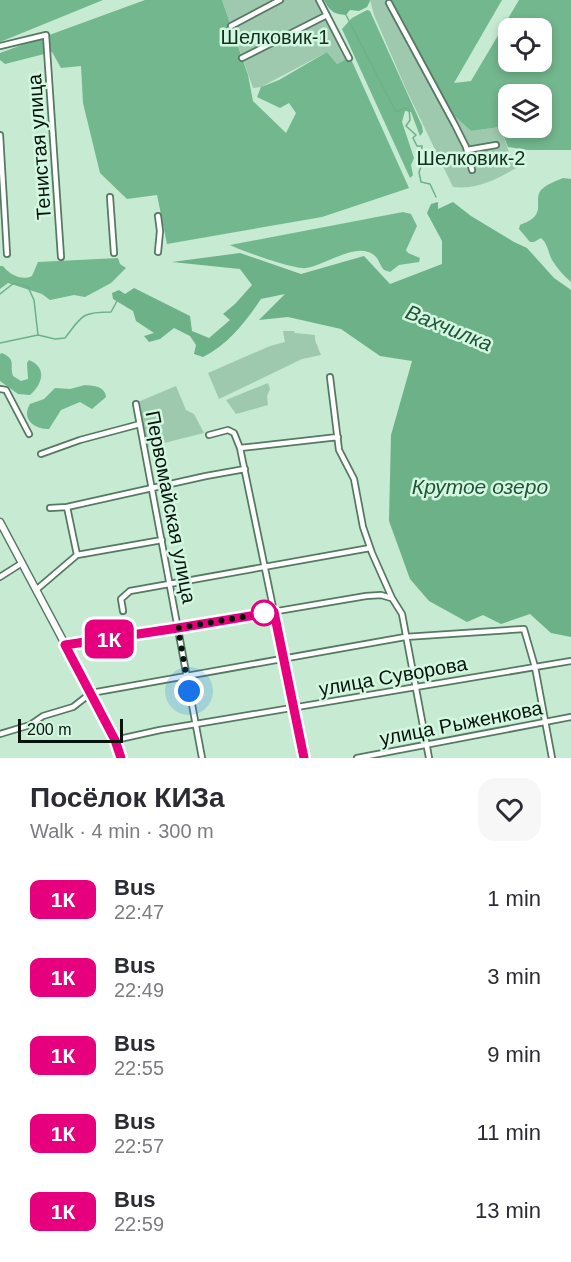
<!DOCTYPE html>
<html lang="en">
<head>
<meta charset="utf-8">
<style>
  body { margin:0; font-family:Arial,sans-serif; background:#f7f7f7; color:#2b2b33; height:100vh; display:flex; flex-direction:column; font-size:22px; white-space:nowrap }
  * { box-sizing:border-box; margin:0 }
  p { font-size:20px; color:#7c7c81 }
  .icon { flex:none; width:33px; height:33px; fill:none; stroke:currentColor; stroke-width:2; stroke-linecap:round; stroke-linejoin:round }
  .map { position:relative; height:758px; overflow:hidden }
  .sheet { display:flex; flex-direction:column; background:#fff; flex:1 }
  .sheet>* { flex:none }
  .badge { padding:0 12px; border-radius:9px; font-size:21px; line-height:39px }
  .controls { position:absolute; left:498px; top:18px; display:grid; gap:12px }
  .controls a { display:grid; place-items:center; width:54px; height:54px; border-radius:12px; background:#fff; box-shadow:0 3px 9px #0003; font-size:30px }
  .scale { position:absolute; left:18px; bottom:15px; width:105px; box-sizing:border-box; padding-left:6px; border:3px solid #07140c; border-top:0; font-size:16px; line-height:21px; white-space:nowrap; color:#07140c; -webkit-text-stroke:4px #d3f7e0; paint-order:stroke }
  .you { position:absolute; width:30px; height:30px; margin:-15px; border:4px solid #fff; border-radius:50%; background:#1a73e8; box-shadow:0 0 0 9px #1a73e833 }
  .map>.badge { position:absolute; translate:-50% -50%; box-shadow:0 0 0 3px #fff }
  .round { display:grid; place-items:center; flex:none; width:63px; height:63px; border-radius:18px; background:#f7f7f7 }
  .head { display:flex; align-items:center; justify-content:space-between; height:102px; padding:0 30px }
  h1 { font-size:28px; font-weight:700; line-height:45px }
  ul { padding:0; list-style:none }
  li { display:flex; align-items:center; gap:18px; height:78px; padding:0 30px }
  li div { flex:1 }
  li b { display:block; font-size:22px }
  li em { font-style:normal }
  li .badge { min-width:66px; font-weight:700; text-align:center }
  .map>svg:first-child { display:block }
  .green { fill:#9ec9ae }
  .forest { fill:#73b78e; fill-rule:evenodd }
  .water { fill:#6db188 }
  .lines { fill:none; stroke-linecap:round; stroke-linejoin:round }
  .stream { stroke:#6db188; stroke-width:1.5 }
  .minor-casing { stroke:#577863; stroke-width:8 }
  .tertiary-casing { stroke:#577863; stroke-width:8 }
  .secondary-casing { stroke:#577863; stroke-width:9 }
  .minor { stroke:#fff; stroke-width:4.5 }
  .tertiary { stroke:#fff; stroke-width:5 }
  .secondary { stroke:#fff; stroke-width:6 }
  .line-casing { stroke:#fff; stroke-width:14 }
  .line { stroke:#e6007e; stroke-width:9 }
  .walk { stroke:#07140c; stroke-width:6; stroke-dasharray:0 10.8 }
  .stop-dot { fill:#fff; stroke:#e6007e; stroke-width:3 }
  .labels { text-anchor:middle; stroke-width:5; stroke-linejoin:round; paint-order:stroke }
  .park-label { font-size:20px; fill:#11301f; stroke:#d3f7e0 }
  .street-label { font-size:20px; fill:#07140c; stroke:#d3f7e0 }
  .water-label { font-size:21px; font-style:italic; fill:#205337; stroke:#d3f7e0 }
</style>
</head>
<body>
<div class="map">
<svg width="571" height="758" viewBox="0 0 571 758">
  <rect width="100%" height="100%" fill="#c6ead2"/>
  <!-- green -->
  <path class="green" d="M222 0H324L350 57 337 64 327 52 261 87 253 88Z
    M370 0H389L453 115 471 131 500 127 513 163H516L518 167C497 179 477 190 453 187L406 89 374 15Z
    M283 331H294L295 333 315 335V340L321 355 302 359 219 399 208 373 270 346 285 342Z
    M268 383 270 389 267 396 268 405 236 414 226 400Z
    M176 386 186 410 194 414 204 433 148 447 138 402Z"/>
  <!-- forest -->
  <path class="forest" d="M0 0H103L0 42Z
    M145 0H222L248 75 253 101 286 133 296 113 289 103 280 108 257 97 261 87 279 80 327 52 337 64 350 57 409 188 322 217 167 244 157 195 127 199 100 173 83 103 81 66 61 68 52 52 5 64 0 60V53Z
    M389 0H502L454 83 471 81 519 0H571V150H528L508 147 500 127 471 131 453 115ZM508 28H542V62H508ZM508 94H542V128H508Z
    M367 10 370 11 422 126 423 132 420 136 411 112 405 111 402 122 414 158 411 165 413 175 410 178 342 29 352 18Z
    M563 178 571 179V282C563 275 557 268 552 260 548 252 548 244 541 238L534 242H530L519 229 520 225C524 223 530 221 533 218 543 209 534 199 541 190 547 184 556 181 563 178Z
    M403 212 411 214 417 226 406 250 408 253 420 258 419 262 399 265 390 272 384 270C381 267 379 261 377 258 360 238 325 266 306 268 295 270 242 251 230 245Z
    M118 258 120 264 126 268 111 283 85 297 74 295 50 300 42 294 8 283 0 289V266H3C10 275 22 281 32 276L38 262Z
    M2 353C17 360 9 364 13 376L21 381 28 379 27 363 29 360C48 368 42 384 30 395L18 394 0 381V354Z
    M85 385C94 386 105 386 106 397L92 409 80 402 61 410 49 429C34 429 21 419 30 404L44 399 55 388 70 389Z"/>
  <!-- water -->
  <path class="water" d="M324 0H370V1L367 7 359 11 350 10 346 15C333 14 330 11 324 0Z
    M438 202V209L453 202 471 216 514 242 527 248 554 278 571 290V637L551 633 530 614 501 624 483 615 467 622 429 601 410 579 389 521 391 435 412 361 380 356 341 329 288 317 259 320 285 294 261 299C246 321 228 345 203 357L194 354 196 345 190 336 174 328 160 339 149 342 144 336 154 333 136 321 133 311 113 299 112 293 119 290 125 294 134 288 190 316 192 331 209 338 230 320 223 314 235 304 252 285 240 269 172 262 240 253 301 274 364 256 390 284 442 264V241L427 213 431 204Z"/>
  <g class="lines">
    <!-- stream -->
    <path class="stream" d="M346 15 396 112 405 108 409 109 410 120 406 126 416 135 413 138 417 146H422L421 153 430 156 428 160 423 162 419 172 421 182 430 184 436 197
      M0 294 14 283 28 287 34 300 38 335
      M0 343 38 335 55 339 65 338C82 316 81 312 111 312L117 301"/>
    <!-- minor casing -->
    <g class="minor-casing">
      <path id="minor" d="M319 0 349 58
        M389 3 455 125 466 147 472 170
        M231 26 280 0
        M0 46 46 35 61 257
        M242 58 327 15
        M0 135 7 254
        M467 150 496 145
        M110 197 114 253
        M158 216 160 231 158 252
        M330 377 339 450 354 479 363 527 372 553 392 598 402 614 429 758
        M0 389 6 390 29 434
        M136 404 202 758
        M209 435 228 430 234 433 240 448 274 612
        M240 448 338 437
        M41 454 80 440 140 424
        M50 508 67 507
        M77 555 67 507 206 476 245 469
        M0 577 22 563
        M36 590 77 555 162 540
        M123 611 121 599 130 591 370 548
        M65 645 178 628 366 596 381 595 391 598
        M0 734 30 725 43 716 73 707 91 693 405 637 524 629 535 667 552 758
        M115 740 160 730 571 661
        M357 758 571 717"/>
    </g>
    <!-- tertiary casing -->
    <g class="tertiary-casing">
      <path id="tertiary" d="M274 612 304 758"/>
    </g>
    <!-- secondary casing -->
    <g class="secondary-casing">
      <path id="secondary" d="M0 522 91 693 118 747 121 758"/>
    </g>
    <!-- minor -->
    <use href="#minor" class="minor"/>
    <!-- tertiary -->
    <use href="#tertiary" class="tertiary"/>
    <!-- secondary -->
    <use href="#secondary" class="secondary"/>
  </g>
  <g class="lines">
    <!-- line casing -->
    <g class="line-casing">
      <path id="line" d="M121 758 115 740 65 645 178 628 274 612 304 758"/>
    </g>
    <!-- line -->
    <use href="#line" class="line"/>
    <!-- walk -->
    <path class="walk" d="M189 691 178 628 266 613H264"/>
  </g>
  <!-- markers -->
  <circle class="stop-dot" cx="264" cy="613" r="12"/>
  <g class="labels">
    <!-- park labels -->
    <g class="park-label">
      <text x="275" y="44">Шелковик-1</text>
      <text x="471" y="165">Шелковик-2</text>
    </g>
    <!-- street labels -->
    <g class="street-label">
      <text transform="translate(39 147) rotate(-94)" y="7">Тенистая улица</text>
      <text transform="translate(171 507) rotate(79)" y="7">Первомайская улица</text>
      <text transform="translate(393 676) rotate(-10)" y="7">улица Суворова</text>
      <text transform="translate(461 723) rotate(-11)" y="7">улица Рыженкова</text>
    </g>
    <!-- water labels -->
    <g class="water-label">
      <text transform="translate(449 328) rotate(22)" y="7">Вахчилка</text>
      <text x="480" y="494">Крутое озеро</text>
    </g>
  </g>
</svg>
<div class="controls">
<a><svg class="icon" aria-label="locate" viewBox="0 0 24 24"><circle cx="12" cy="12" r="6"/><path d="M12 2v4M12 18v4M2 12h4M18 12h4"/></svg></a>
<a><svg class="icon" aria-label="layers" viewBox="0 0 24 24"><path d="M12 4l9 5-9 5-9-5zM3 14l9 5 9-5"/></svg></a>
</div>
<div class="scale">200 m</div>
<div class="you" style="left:189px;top:691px"></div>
<b class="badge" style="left:109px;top:639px;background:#e6007e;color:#fff">1К</b>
</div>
<section class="sheet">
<div class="head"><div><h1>Посёлок КИЗа</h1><p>Walk · 4 min · 300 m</p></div><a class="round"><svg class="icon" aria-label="heart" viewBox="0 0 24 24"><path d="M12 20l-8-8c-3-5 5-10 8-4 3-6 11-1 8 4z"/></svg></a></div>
<ul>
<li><span class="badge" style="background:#e6007e;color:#fff">1К</span><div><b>Bus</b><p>22:47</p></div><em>1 min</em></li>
<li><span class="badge" style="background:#e6007e;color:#fff">1К</span><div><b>Bus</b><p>22:49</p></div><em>3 min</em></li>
<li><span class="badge" style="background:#e6007e;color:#fff">1К</span><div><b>Bus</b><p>22:55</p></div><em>9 min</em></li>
<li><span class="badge" style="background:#e6007e;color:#fff">1К</span><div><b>Bus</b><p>22:57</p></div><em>11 min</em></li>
<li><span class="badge" style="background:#e6007e;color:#fff">1К</span><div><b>Bus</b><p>22:59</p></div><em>13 min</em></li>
</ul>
</section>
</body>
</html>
